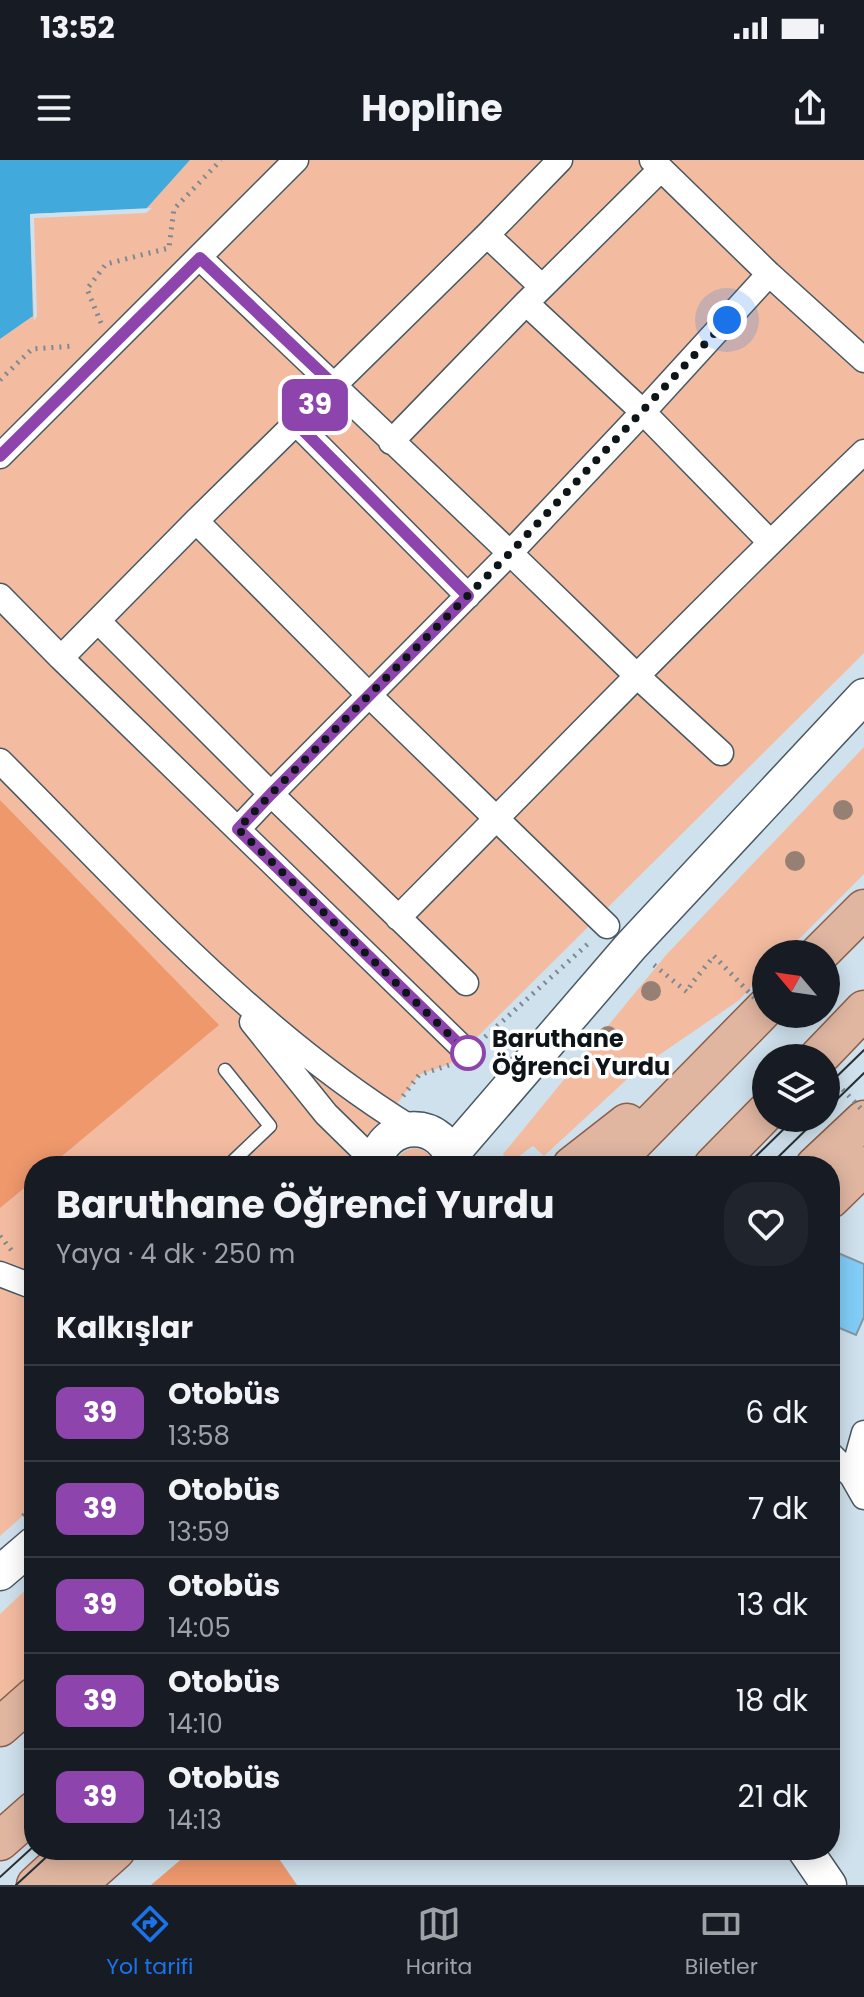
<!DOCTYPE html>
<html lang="tr">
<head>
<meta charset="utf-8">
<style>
  body { margin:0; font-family:Poppins,sans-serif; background:#20242c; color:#f1f3f6; height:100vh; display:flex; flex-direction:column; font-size:30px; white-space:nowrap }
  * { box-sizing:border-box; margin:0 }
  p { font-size:26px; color:#9ea1a6 }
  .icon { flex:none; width:44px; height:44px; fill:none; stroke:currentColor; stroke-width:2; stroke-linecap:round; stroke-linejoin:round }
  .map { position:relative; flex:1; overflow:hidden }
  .details { position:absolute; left:24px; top:996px; width:816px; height:704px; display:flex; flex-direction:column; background:#171b24; border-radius:32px; box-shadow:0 4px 20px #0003 }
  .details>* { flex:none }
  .badge { padding:0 16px; border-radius:12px; font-size:28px; line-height:52px }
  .needle { width:52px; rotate:299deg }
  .controls { position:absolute; left:752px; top:780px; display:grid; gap:16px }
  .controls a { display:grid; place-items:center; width:88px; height:88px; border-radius:50%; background:#171b24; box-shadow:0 4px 20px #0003; font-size:40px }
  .you { position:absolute; width:40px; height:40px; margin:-20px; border:6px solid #fff; border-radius:50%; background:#1a73e8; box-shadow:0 0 0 12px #1a73e833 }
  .map>.badge { position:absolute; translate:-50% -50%; box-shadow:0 0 0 4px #fff }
  h2 { padding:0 32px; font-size:30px; line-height:72px }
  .round { display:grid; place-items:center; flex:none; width:84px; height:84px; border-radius:32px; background:#20242c }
  .summary { display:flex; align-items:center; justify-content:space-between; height:136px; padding:0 32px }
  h1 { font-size:38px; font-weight:700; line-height:60px }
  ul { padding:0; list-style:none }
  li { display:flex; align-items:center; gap:24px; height:96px; padding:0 32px; border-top:2px solid #363941 }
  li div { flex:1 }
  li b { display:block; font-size:30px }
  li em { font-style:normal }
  li .badge { min-width:88px; font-weight:700; text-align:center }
  .status { display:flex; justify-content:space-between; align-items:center; height:56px; padding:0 40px; background:#171b24; direction:ltr }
  .status svg { height:22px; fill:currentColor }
  header { display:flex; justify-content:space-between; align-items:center; height:104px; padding:0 32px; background:#171b24; font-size:36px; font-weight:700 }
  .tab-bar { display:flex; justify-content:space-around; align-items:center; height:112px; border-top:2px solid #363941; background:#171b24; font-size:22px; color:#9ea1a6 }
  .tab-bar a { display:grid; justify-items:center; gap:4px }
  .tab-bar .selected { color:#1a73e8 }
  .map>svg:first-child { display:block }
  .green { fill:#f3bca1 }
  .forest { fill:#ef986c }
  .water { fill:#41a9dc }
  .pier { fill:#cfe1ed }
  .building { fill:#81cdf7; stroke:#8597a1; stroke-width:2 }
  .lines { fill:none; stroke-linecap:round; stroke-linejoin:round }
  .service-casing { stroke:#485962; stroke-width:15 }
  .minor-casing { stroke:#485962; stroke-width:27 }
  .secondary-casing { stroke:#485962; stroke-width:37 }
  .primary-casing { stroke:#8a5e49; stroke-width:41 }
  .path { stroke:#7c8992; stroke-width:5; stroke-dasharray:2 6; stroke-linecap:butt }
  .service { stroke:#fff; stroke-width:12 }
  .minor { stroke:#fff; stroke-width:24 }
  .secondary { stroke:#fff; stroke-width:34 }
  .primary { stroke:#e0b6a1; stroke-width:38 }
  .tram { stroke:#283035; stroke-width:2 }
  .path-bridge { stroke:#7c8992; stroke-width:5; stroke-dasharray:2 6; stroke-linecap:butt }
  .tree { fill:#967f73 }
  .line-casing { stroke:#fff; stroke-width:18 }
  .line { stroke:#8e44ad; stroke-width:12 }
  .walk { stroke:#0e1519; stroke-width:8; stroke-dasharray:0 14.4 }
  .stop-dot { fill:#fff; stroke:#8e44ad; stroke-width:4 }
  .labels { text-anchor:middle; stroke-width:7; stroke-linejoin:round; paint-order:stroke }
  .stop-label { font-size:24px; font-weight:bold; fill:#0e1519; stroke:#fff; text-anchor:start }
</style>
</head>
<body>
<div class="status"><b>13:52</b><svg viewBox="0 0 49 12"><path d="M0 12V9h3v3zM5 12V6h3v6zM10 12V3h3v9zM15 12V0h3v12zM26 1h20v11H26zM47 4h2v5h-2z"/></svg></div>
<header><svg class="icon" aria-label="menu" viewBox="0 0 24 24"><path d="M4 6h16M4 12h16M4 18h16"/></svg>Hopline<svg class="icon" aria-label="share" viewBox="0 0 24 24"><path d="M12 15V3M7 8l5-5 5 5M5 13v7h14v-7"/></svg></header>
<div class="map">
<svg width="864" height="1725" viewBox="0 0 864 1725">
  <rect width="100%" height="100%" fill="#cfe1ed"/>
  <!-- green -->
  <path class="green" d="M190 0H864V493L450 904 419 915 349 1006H34V1346L0 1376V179L33 156 30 54 146 49Z
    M864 587V714L784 794H766V812L738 841 637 910 544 996 533 986 507 1005 503 994 666 795Z
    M414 988C425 990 433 994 436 1006H394C398 995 403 991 414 988Z
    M34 1422V1540L0 1571V1454Z"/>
  <!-- forest -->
  <path class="forest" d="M0 640 219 865 50 1006H34V1020L0 1048Z
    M192 1690H273L297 1725H151Z"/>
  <!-- water -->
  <path class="water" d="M0 0H190L146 49 30 54 33 156 0 179Z"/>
  <!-- pier -->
  <path class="pier" d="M152 48 146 53 34 58 37 156 34 161 30 54Z"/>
  <!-- building -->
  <path class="building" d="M838 1093 864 1104V1157L856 1175 830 1164V1112Z"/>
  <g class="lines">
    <!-- service casing -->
    <g class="service-casing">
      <path id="service" d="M225 910 270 966 228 1006"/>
    </g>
    <!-- minor casing -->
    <g class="minor-casing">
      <path id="minor" d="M652 0 769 114 864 200
        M487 75 542 127
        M200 98 510 393 636 515 721 593
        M526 143 643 252 770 382
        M296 263 468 436
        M391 282 526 143 661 9
        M0 296 296 0
        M196 361 370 536 607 766
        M0 436 61 498 468 893
        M98 461 271 634 466 823
        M61 498 196 361 487 75 560 0
        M0 601C130 731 254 871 411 968
        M238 669 271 634 510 393 643 252 769 114
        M398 758C553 602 705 444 864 292
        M252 862 326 954 375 1002
        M0 1114 34 1127
        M830 1294 852 1316 864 1337
        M852 1316 864 1273"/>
    </g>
    <!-- secondary casing -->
    <g class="secondary-casing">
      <path id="secondary" d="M451 995 631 786 864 536
        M375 1006C382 957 446 957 454 1006
        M0 1413 34 1384
        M805 1690 829 1725"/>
    </g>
    <!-- primary casing -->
    <g class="primary-casing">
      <path id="primary" d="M819 794 864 749
        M818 898 864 850
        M572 1006 627 963
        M610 1006 766 847
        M713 1006 766 952
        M815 1006 864 960
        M830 1039 864 1006
        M0 1567 34 1537
        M0 1681 34 1651
        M36 1725 74 1690
        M77 1725 116 1690"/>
    </g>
    <!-- path -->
    <path class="path" d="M101 163 87 129 106 104 169 88 174 49 221 0
      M0 220 32 189 74 186
      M654 805 687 832 692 823 714 796
      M485 877 590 782
      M403 936 419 915 449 905
      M0 1076 12 1091
      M23 1356 34 1346"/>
    <!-- service -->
    <use href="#service" class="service"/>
    <!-- minor -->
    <use href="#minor" class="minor"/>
    <!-- secondary -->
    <use href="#secondary" class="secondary"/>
    <!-- primary -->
    <use href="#primary" class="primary"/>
    <!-- tram -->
    <path class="tram" d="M826 927 864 890
      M826 950 864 913
      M746 1006 795 958
      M769 1006 818 958
      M0 1717 34 1686
      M16 1725 54 1690"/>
    <!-- path-bridge -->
    <path class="path-bridge" d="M714 796 766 850
      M826 912 864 952"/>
  </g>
  <!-- trees -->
  <g class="tree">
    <circle cx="843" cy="650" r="10"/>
    <circle cx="795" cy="701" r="10"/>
    <circle cx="651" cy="831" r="10"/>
    <circle cx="608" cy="876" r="10"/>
  </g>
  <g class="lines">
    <!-- line casing -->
    <g class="line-casing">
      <path id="line" d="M0 296 200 98 335 226 296 263 468 436 271 634 238 669 468 893"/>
    </g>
    <!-- line -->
    <use href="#line" class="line"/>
    <!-- walk -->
    <path class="walk" d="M468 893 238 669 271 634 510 393 727 160"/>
  </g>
  <!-- markers -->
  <circle class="stop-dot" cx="468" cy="893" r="16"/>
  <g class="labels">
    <!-- stop labels -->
    <g class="stop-label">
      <text x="492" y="887">Baruthane<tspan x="492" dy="28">Öğrenci Yurdu</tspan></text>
    </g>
  </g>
</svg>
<div class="controls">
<a><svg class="needle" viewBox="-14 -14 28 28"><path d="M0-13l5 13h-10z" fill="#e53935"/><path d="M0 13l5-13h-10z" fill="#9ea1a6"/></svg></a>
<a><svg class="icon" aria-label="layers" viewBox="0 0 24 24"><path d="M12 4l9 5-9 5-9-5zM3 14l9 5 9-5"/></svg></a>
</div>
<div class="you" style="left:727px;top:160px"></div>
<b class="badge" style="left:315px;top:245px;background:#8e44ad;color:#fff">39</b>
<section class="details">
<div class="summary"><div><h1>Baruthane Öğrenci Yurdu</h1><p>Yaya · 4 dk · 250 m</p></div><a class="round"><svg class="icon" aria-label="heart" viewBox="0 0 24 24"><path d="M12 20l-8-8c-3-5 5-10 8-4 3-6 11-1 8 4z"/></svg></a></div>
<h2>Kalkışlar</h2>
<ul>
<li><span class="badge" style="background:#8e44ad;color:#fff">39</span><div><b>Otobüs</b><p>13:58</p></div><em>6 dk</em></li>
<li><span class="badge" style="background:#8e44ad;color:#fff">39</span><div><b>Otobüs</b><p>13:59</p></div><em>7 dk</em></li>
<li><span class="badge" style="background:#8e44ad;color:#fff">39</span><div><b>Otobüs</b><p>14:05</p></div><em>13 dk</em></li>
<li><span class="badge" style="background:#8e44ad;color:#fff">39</span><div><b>Otobüs</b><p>14:10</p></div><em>18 dk</em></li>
<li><span class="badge" style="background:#8e44ad;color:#fff">39</span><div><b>Otobüs</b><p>14:13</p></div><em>21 dk</em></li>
</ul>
</section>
</div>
<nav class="tab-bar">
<a class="selected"><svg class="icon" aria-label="directions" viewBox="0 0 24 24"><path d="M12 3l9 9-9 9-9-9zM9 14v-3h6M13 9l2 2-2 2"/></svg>Yol tarifi</a>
<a><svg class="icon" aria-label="map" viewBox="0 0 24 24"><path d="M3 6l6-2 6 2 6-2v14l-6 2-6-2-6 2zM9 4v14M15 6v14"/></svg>Harita</a>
<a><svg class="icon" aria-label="tickets" viewBox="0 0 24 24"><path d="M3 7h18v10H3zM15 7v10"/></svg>Biletler</a>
</nav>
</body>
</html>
